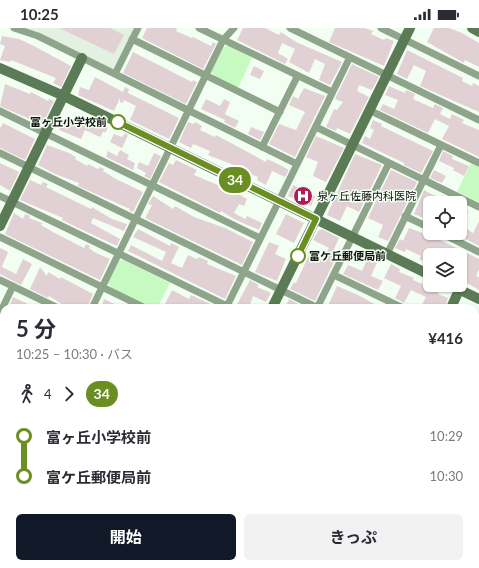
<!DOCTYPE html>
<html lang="ja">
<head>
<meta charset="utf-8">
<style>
  body { margin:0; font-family:Lato,"Noto Sans JP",sans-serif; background:#f2f2f3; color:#2b2b33; height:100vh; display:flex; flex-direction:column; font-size:15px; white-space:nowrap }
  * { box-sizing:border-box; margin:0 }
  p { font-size:13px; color:#7c7c81 }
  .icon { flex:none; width:22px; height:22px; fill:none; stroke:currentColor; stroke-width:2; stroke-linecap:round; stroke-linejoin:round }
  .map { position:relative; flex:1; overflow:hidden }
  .panel { position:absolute; left:0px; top:276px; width:479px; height:264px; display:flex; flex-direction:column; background:#fff; border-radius:12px 12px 0 0; box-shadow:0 1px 3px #0004 }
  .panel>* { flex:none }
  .badge { padding:0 8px; border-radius:13px; font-size:14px; line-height:26px }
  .tools { position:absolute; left:423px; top:168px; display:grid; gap:8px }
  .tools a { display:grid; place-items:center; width:44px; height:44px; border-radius:6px; background:#fff; box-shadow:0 1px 3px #0004; font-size:20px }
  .map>.badge { position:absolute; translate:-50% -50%; box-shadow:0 0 0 2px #fff }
  .legs { display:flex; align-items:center; gap:6px; height:44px; padding:0 16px; font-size:13px }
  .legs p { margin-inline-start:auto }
  .headline { display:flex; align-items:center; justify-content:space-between; height:68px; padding:0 16px }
  h1 { font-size:22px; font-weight:700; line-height:30px }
  .cta { display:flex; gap:8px; margin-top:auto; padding:8px 16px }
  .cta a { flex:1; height:46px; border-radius:6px; background:#111827; color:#fff; font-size:16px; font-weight:700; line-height:46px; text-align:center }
  .cta a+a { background:#f2f2f3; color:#2b2b33 }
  ul { padding:0 16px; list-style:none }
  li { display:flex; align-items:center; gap:14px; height:40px; font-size:15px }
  li i { display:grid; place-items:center; width:6px; height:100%; margin:0 5px; background:currentColor }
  li i::after { content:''; width:10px; height:10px; margin:-5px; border:3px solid; border-radius:50%; background:#fff }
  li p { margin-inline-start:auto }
  li:first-child i { background:linear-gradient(#0000 50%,currentColor 0) }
  li:last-child i { background:linear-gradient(currentColor 50%,#0000 0) }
  .status { display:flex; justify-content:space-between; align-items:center; height:28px; padding:0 20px; background:#fff; direction:ltr }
  .status svg { height:11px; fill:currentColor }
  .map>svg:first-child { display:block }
  .built { fill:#e2f1e0 }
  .green { fill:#c7fac1 }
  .building { fill:#e1d1d4 }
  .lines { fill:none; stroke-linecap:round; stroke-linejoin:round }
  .street { stroke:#8ea58b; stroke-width:7 }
  .secondary { stroke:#5a7b56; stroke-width:10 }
  .line-1-casing { stroke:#fff; stroke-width:9 }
  .line-1 { stroke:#6b8e23; stroke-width:6 }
  .stop-1-dot { fill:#fff; stroke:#6b8e23; stroke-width:2 }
  .labels { text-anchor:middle; stroke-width:3; stroke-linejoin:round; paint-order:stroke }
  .stop-label { font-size:11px; font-weight:bold; fill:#0f130f; stroke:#f3fef2; text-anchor:end }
  .poi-label { font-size:11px; fill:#0f130f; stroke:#f3fef2; text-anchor:start }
</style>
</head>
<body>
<div class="status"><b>10:25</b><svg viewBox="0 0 49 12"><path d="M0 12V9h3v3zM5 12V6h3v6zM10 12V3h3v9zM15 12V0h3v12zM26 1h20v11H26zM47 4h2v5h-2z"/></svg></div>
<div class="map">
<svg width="479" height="540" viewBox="0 0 479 540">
  <rect width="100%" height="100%" fill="#f3fef2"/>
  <!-- built -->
  <path class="built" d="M24 0H135L114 40 111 41Z"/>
  <!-- green -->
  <path class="green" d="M229 18 252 30 238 60 216 49 211 44 224 19Z
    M471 135 479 139V174L457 164Z
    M124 232 170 255 157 280H152L112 260 108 255 119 233Z
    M356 536H417L425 540H349Z"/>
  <!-- building -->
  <path class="building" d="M59 0H110L124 7 114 26Z
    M147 0H177L176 3 192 10 193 9 211 18 213 14 216 16 203 41 142 10Z
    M243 0H265L279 7 281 4 296 14 342 34 330 57 319 52 325 36 315 31 309 45 289 34 295 21 282 15 278 25 288 31 285 36 237 12Z
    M335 0H365L373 3 371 6 384 12 386 10 394 13 384 38 329 14Z
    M434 0H449L462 5 479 15V39L465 32 464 35 427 14Z
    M2 8 19 11 34 18 71 38 61 59 53 55 56 50 11 32 10 34 0 32 5 18 0 16Z
    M407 22 463 50 462 53 472 58 473 55 479 58V84L420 58 426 43 414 37 407 51 397 46Z
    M133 24 192 54 193 52 197 54 186 76 123 45Z
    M352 36 379 49 372 62 359 57 357 63 369 69 350 106 337 100 336 103 326 99 334 81 337 82 343 74 335 71Z
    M254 38 264 43 260 51 250 47Z
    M95 49 123 64 125 59 129 61 128 65 179 90 169 111 130 92 136 78 124 72 123 75 120 74V70L114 83 78 67 80 59 89 62Z
    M5 56 30 66 31 64 48 73 49 71 54 73 43 95 33 90 32 92 0 78Z
    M389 58 405 65 406 62 415 66 413 71 433 80 435 76 443 80 440 86 450 91 452 86 464 92 462 95 479 102V129L442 111 449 98 435 91 428 105 380 82 383 76 394 81 398 72 385 67Z
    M304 60 325 68 295 129 269 116 279 96 296 102 305 84 289 77 293 68 298 71Z
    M206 71 220 78 224 71 230 74 225 86 239 93 235 100 224 94 225 92 201 81Z
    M65 91 80 98 83 92 98 99 99 95 108 99 106 104H103L100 109 85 102 81 111 59 102Z
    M373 92 382 96 381 98 433 123 421 145 404 137V135L362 115 365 108 370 111 374 102 370 100Z
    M188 94 194 96 195 94 202 98 200 102 215 109 216 107 266 134 267 131 278 136 289 142 285 149 272 143 266 157 257 152 258 149 243 143 244 141 208 127 210 123 193 116 191 120 179 114Z
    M3 95 35 111 25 132 0 120V100Z
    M251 99 264 104 260 112 248 106Z
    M125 105 128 107 122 120 110 114 114 106 122 109Z
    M316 108 344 120 326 154 313 148 318 134 306 129Z
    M47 117 69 125 76 129 75 131 87 138 88 136 98 141 100 139 104 141 103 143 116 151 143 164 133 184 129 182 130 181 78 158 79 155 55 146 38 137Z
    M120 122 129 127 127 131 135 135 133 142 106 129 108 123 117 128Z
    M443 123 453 128 452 131 469 138 464 148 453 142 454 140 439 133Z
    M154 125 161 128 150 151 144 148 146 145 137 140 139 134 148 138Z
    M355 126 382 137 359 184 347 178 340 193 327 187Z
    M176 132 197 142 194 147 225 160 227 156 235 160 233 163 247 171 244 178 239 176 234 185 245 191 247 188 262 195 259 202 234 191 221 183 220 185 159 154 169 135 173 137Z
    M0 135 19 144 10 163 0 157Z
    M391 142 417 154 388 213 378 209 383 197 368 190Z
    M434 142 446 148 442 155 430 150Z
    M30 152 41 157 43 154 48 156 46 159 91 181 92 179 112 191 127 196 124 203 93 190 91 195 120 211 117 218 74 198 62 192 63 190 20 172Z
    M293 157 315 168 311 178 288 168Z
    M424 162 433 167 453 175H430L427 184 430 186V193L414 186Z
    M153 168 173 181 175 178 194 189 225 200 253 214 242 237 145 190 152 177 148 176Z
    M460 179 468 183 462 198 473 205 479 193V218L460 208Z
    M14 185 23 191 25 186 30 188 29 190 42 195 41 197 53 204 84 220 86 216 90 218 89 220 96 225 110 231 100 252 5 206Z
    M286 186 304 195 294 215 276 206Z
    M409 200 434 209 479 231V241L476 248 479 249V262L460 251V227H446L435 222 433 227H430V236L419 231 421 228 406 221 405 224 395 220 400 211 403 213Z
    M138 201 170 218 171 215 179 219 171 235 182 240 188 227 197 231 199 229 208 233 207 236 236 248 225 271 128 223 131 217 162 233 166 224 133 209Z
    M322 201 339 210 332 226 337 228 315 273 290 261 294 254 296 255 309 227 322 233 329 220 313 212 318 203Z
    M269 214 279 218 275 226 286 231 277 253 255 244Z
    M0 220 8 224 2 239 16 246 23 231 32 236 21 257 0 246Z
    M370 225 379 230 371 248 383 253 378 262 343 246 348 237 362 243Z
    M391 236 400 241 399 244 414 250 413 252 439 263 438 266 448 270 445 280H420L426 269 411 262 404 275 395 270 401 258 384 250Z
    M40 239 47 248 48 244 60 251 61 249 93 266 87 280H68L49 268 48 270 30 261Z
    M250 252 259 257 257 259 271 265 266 274 253 268 249 280H235Z
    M337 258 358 267 382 280H327Z
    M172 262 189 271 191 267 219 280H163Z
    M13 269 26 275 34 280H17L10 277Z
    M104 271 123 280H107L102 278Z
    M289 271 300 277 298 280H285Z"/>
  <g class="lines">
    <!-- street -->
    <path class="street" d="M14 0 38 8 297 136
      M199 0 332 64
      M290 0 479 92
      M381 0 479 48
      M132 11 280 84
      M115 46 138 0
      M369 82 479 135
      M0 83 260 210
      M316 99 479 179
      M262 119 297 49
      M0 125 318 280
      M0 168 227 278
      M405 188 430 200
      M441 205 479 224
      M0 209 145 280
      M387 226 441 117
      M334 247 403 280
      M0 252 58 280
      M92 280 223 12 234 0
      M226 280 350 29
      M317 280 389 135
      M0 285 13 258
      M0 439 4 438
      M0 510 2 509
      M236 536 244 540
      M0 537 5 540
      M57 540 59 536
      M99 540 101 536
      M191 540 193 536"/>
    <!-- secondary -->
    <path class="secondary" d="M472 0 479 4
      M0 40 64 68 430 247
      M0 198 82 30
      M450 257 479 271
      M272 280 410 0
      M451 280 459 262
      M0 347 4 353
      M147 536 155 540
      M14 540 17 536
      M326 540 328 536"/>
  </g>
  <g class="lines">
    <!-- line-1 casing -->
    <g class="line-1-casing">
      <path id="line-1" d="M118 94 316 191 298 228"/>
    </g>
    <!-- line-1 -->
    <use href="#line-1" class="line-1"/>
  </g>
  <!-- icons -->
  <defs>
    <g id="hospital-disc" transform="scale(1)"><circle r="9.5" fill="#ad1e57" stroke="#f3fef2"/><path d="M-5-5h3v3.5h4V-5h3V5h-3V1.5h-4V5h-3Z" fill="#fff"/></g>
  </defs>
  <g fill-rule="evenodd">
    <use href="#hospital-disc" x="303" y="168"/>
  </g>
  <!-- markers -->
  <g class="stop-1-dot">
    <circle cx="118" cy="94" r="7"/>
    <circle cx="298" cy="228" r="7"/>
  </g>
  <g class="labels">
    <!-- stop labels -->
    <g class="stop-label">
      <text x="107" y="98">富ヶ丘小学校前</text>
      <text x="309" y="232" text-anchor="start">富ケ丘郵便局前</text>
    </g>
    <!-- poi labels -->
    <g class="poi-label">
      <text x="317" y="172">泉ヶ丘佐藤内科医院</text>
    </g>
  </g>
</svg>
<div class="tools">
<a><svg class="icon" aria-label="locate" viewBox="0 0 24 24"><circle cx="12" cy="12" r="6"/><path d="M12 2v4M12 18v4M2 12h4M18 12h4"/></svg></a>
<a><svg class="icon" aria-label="layers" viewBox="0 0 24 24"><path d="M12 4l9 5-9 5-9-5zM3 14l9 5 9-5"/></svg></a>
</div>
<b class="badge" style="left:235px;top:152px;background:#6b8e23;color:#fff">34</b>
<section class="panel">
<div class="headline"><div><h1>5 分</h1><p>10:25 – 10:30 · バス</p></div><b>¥416</b></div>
<div class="legs"><svg class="icon" aria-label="walk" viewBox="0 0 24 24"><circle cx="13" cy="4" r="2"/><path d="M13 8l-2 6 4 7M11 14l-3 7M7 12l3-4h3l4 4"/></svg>4<svg class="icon" aria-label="forward" viewBox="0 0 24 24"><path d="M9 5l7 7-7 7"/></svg><b class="badge" style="background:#6b8e23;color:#fff">34</b></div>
<ul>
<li><i style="color:#6b8e23"></i><b>富ヶ丘小学校前</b><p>10:29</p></li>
<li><i style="color:#6b8e23"></i><b>富ケ丘郵便局前</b><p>10:30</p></li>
</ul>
<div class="cta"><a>開始</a><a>きっぷ</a></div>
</section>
</div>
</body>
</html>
